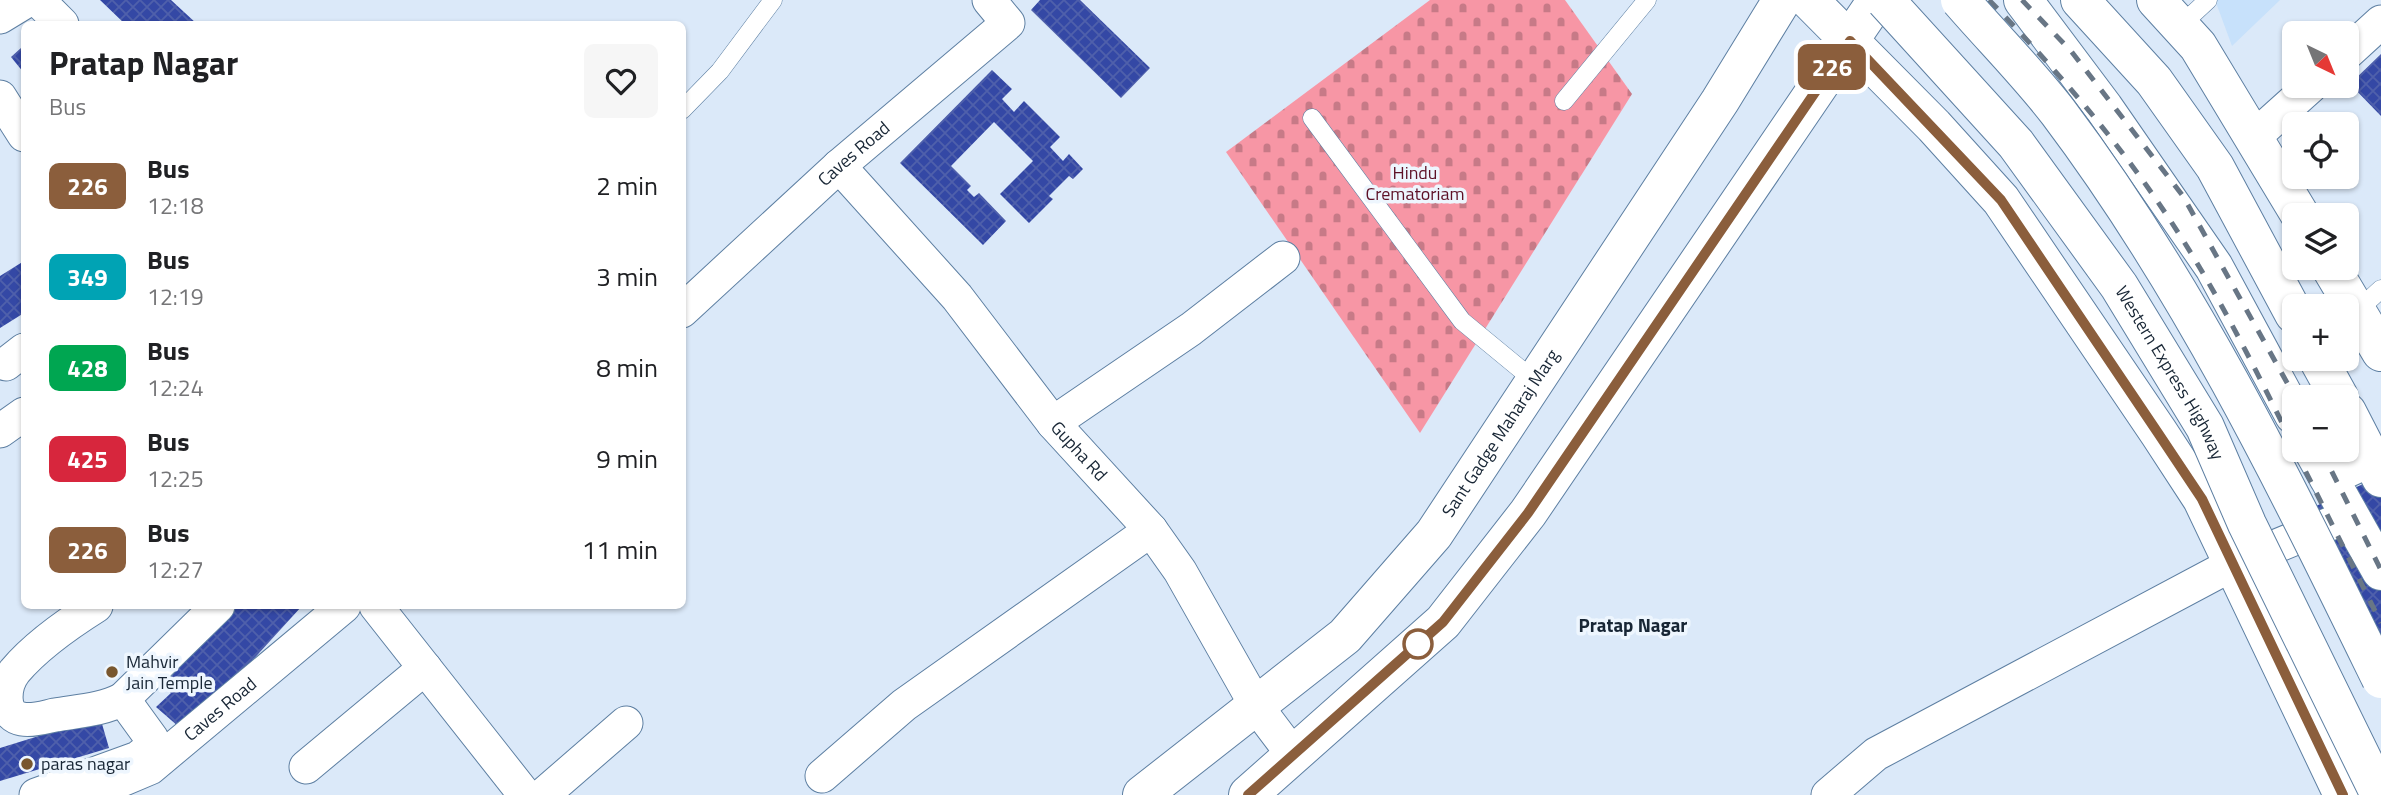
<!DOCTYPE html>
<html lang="en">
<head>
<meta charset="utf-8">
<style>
  body { margin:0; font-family:"Titillium Web",sans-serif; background:#f6f6f6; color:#202124; height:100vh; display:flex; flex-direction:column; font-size:26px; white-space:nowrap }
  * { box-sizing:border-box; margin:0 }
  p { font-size:23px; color:#757577 }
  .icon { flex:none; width:38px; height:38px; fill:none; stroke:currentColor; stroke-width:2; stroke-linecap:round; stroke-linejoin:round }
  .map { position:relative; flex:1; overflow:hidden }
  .details { position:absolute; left:21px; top:21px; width:665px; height:588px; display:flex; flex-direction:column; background:#fff; border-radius:10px; box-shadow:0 2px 5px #0004 }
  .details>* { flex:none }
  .badge { padding:0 14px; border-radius:10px; font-size:24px; line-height:46px }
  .needle { width:46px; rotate:137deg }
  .tools { position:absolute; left:2282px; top:21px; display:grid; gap:14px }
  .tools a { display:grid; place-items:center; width:77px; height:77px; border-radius:10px; background:#fff; box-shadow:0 2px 5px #0004; font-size:35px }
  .map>.badge { position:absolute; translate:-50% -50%; box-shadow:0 0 0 4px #fff }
  .round { display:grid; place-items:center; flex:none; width:74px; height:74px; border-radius:10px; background:#f6f6f6 }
  .headline { display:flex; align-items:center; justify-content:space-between; height:119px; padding:0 28px }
  h1 { font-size:33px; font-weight:700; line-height:52px }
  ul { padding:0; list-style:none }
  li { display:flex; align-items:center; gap:21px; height:91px; padding:0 28px }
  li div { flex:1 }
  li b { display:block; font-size:26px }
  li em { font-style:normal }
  li .badge { min-width:77px; font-weight:700; text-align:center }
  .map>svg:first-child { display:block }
  .built { fill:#c7e1fb }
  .cemetery { fill:url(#cemetery-stones) }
  .building { fill:url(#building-cross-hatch) }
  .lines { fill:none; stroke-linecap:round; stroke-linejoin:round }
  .lane-casing { stroke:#5d7fa2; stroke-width:19 }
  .street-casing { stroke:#5d7fa2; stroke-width:35 }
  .secondary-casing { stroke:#5d7fa2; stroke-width:40 }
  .primary-casing { stroke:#5d7fa2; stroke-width:40 }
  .highway-casing { stroke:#5d7fa2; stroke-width:40 }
  .lane { stroke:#fff; stroke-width:18 }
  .street { stroke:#fff; stroke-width:33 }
  .secondary { stroke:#fff; stroke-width:38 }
  .primary { stroke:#fff; stroke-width:38 }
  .highway { stroke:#fff; stroke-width:38 }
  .rail { stroke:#687685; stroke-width:5; stroke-dasharray:12 12; stroke-linecap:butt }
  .highway-bridge-casing { stroke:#5d7fa2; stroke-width:40; stroke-linecap:butt }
  .highway-bridge { stroke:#fff; stroke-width:38 }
  .line-casing { stroke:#fff; stroke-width:16 }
  .line { stroke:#8b5e3c; stroke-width:10 }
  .stop-dot { fill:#fff; stroke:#8b5e3c; stroke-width:3.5 }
  .poi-dot { fill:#79572e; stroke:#eef6fe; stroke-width:2.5 }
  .labels { text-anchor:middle; stroke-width:7; stroke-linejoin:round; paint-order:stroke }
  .street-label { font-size:18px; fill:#182635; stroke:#eef6fe }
  .park-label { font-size:18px; fill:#5d1026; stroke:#eef6fe }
  .poi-label { font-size:18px; fill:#182635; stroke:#eef6fe; text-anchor:start }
  .neighbourhood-label { font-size:19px; font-weight:bold; fill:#182635; stroke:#eef6fe }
</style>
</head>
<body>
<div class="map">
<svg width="2381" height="795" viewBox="0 0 2381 795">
  <defs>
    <pattern id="cemetery-stones" width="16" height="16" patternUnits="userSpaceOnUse" patternTransform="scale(1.75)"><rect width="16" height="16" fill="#f796a5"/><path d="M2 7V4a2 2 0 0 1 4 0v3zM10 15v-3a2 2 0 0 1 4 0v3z" fill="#c77a87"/></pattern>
    <pattern id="building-cross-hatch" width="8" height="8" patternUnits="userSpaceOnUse" patternTransform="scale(1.75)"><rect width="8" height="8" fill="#3448a5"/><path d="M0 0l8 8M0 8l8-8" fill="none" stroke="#4f60ab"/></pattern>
  </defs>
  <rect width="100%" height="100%" fill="#dbe9f9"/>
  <!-- built -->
  <path class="built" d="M2215 0H2280L2232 46Z"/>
  <!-- cemetery -->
  <path class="cemetery" d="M1430 0H1565L1632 94 1420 433 1226 152Z"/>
  <!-- building -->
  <path class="building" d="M100 0H171L197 24H125Z
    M1040 0H1080L1150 68 1121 98 1031 10Z
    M21 48 24 52V73L11 57Z
    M2381 54V116L2350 84Z
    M992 70 1012 89 1002 99 1014 112 1024 101 1060 137 1050 147 1063 161 1069 154 1083 169 1073 179 1069 176 1049 196 1053 199 1029 223 1000 194 1033 161 994 122 951 166 971 186 967 190 974 197 979 193 1006 221 983 245 900 163Z
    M24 261V313L0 328V276Z
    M2380 476 2381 479V685L2299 514Z
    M238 606H302L186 733 156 707 171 693 162 686Z
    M100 717 109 748 0 781V748Z"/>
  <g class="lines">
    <!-- lane casing -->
    <g class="lane-casing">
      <path id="lane" d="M2180 26 2208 0
        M1564 101 1647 0
        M682 110 720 71 773 0
        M1312 118 1462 321 1536 382
        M2357 311 2381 289"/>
    </g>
    <!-- street casing -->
    <g class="street-casing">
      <g id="street">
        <path d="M38 0 62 24"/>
        <path d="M0 17 28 0"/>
        <path d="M2347 53 2381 22"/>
        <path d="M0 97 24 135"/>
        <path d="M2253 138 2311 86"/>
        <path id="s1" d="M839 166 957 297 1053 423 1151 530 1180 571 1257 707 1294 756"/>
        <path id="s2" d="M682 311 839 166 1008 23 989 0"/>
        <path d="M6 364 24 350"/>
        <path d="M1053 423 1191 329 1283 258"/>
        <path d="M0 431 24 414"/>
        <path d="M96 606C69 623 36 646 15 671 4 685 0 715 22 719 33 721 45 717 55 715 78 711 102 710 123 699L218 606"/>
        <path d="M376 606 525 795"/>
        <path d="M306 767 425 668"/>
        <path d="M822 776 904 705 1151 530"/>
        <path d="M36 795 138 758 153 746 152 739 123 699"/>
        <path id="s3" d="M86 795 150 768 344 606"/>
        <path d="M543 795 626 723"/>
        <path d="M1828 795 1876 754 2233 564 2349 516"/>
      </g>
    </g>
    <!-- secondary casing -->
    <g class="secondary-casing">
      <path id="secondary" d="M1809 0 1934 126 2001 200 2159 433 2202 499 2343 795
        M2080 0 2154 81 2215 167 2294 314
        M2156 0 2198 46 2300 215
        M2331 268 2381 352
        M2318 359 2339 397
        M2347 412 2381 478"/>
    </g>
    <!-- primary casing -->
    <g class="primary-casing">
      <g id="primary">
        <path id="s4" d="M1142 795 1345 636 1434 534 1720 101 1782 0"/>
        <path d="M1248 795 1443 622 1528 513 1877 0"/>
      </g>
    </g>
    <!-- highway casing -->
    <g class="highway-casing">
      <path id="highway" d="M2023 0 2104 108 2214 267 2294 415
        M2313 450 2381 571
        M2328 477 2371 457"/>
    </g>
    <!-- lane -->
    <use href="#lane" class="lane"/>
    <!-- street -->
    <use href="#street" class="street"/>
    <!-- secondary -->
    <use href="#secondary" class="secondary"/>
    <!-- primary -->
    <use href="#primary" class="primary"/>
    <!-- highway -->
    <use href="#highway" class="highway"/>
    <!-- rail -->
    <path class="rail" d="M1989 0C2053 66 2115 137 2166 214 2215 287 2255 368 2294 447
      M2022 0 2071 51 2183 196 2295 397
      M2295 450 2381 623
      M2321 450 2381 570"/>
    <!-- highway-bridge casing -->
    <g class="highway-bridge-casing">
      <g id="highway-bridge">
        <path id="s5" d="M1885 0 2016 144 2119 286 2205 427 2247 524 2380 795"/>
        <path d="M1960 0C1992 37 2028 73 2058 112 2190 287 2285 483 2381 679"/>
      </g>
    </g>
    <!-- highway-bridge -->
    <use href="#highway-bridge" class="highway-bridge"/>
  </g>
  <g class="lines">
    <!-- line casing -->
    <g class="line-casing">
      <path id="line" d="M1248 795 1443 622 1528 513 1850 41 2001 200 2158 433 2202 499 2343 795"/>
    </g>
    <!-- line -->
    <use href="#line" class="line"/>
  </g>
  <!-- markers -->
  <circle class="stop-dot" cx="1418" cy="644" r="14"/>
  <g class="poi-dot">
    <circle cx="112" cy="672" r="7"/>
    <circle cx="27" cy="764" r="7"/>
  </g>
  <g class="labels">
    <!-- street labels -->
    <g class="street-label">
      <text dy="6" stroke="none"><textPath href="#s2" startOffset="233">Caves Road</textPath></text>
      <text dy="6" stroke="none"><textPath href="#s5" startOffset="471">Western Express Highway</textPath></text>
      <text dy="6" stroke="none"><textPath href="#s4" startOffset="514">Sant Gadge Maharaj Marg</textPath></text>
      <text dy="6" stroke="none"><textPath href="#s1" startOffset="373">Gupha Rd</textPath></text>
      <text dy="6" stroke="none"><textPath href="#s3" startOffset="161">Caves Road</textPath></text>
    </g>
    <!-- park labels -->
    <g class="park-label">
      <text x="1415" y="179">Hindu<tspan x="1415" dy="21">Crematoriam</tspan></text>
    </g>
    <!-- poi labels -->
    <g class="poi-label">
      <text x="126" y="668">Mahvir<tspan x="126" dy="21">Jain Temple</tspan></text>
      <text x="41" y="770">paras nagar</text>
    </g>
    <!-- neighbourhood labels -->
    <g class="neighbourhood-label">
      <text x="1633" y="632">Pratap Nagar</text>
    </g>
  </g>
</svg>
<div class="tools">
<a><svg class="needle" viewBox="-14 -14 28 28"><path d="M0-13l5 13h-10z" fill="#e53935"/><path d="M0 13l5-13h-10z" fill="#757577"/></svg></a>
<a><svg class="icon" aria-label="locate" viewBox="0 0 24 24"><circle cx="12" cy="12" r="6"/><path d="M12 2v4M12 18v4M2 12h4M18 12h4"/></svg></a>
<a><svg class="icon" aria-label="layers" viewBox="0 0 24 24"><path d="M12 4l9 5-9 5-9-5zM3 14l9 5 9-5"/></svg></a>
<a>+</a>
<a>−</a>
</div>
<b class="badge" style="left:1832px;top:67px;background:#8b5e3c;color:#fff">226</b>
<section class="details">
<div class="headline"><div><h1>Pratap Nagar</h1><p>Bus</p></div><a class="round"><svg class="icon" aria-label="heart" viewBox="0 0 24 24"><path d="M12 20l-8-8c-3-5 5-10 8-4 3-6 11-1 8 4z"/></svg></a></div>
<ul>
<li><span class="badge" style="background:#8b5e3c;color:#fff">226</span><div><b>Bus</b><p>12:18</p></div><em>2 min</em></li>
<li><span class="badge" style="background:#00a3b4;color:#fff">349</span><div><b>Bus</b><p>12:19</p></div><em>3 min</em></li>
<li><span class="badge" style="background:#00a651;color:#fff">428</span><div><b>Bus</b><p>12:24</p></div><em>8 min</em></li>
<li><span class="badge" style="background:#d7263d;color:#fff">425</span><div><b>Bus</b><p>12:25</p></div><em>9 min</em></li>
<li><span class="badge" style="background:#8b5e3c;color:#fff">226</span><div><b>Bus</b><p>12:27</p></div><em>11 min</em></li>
</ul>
</section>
</div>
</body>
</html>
